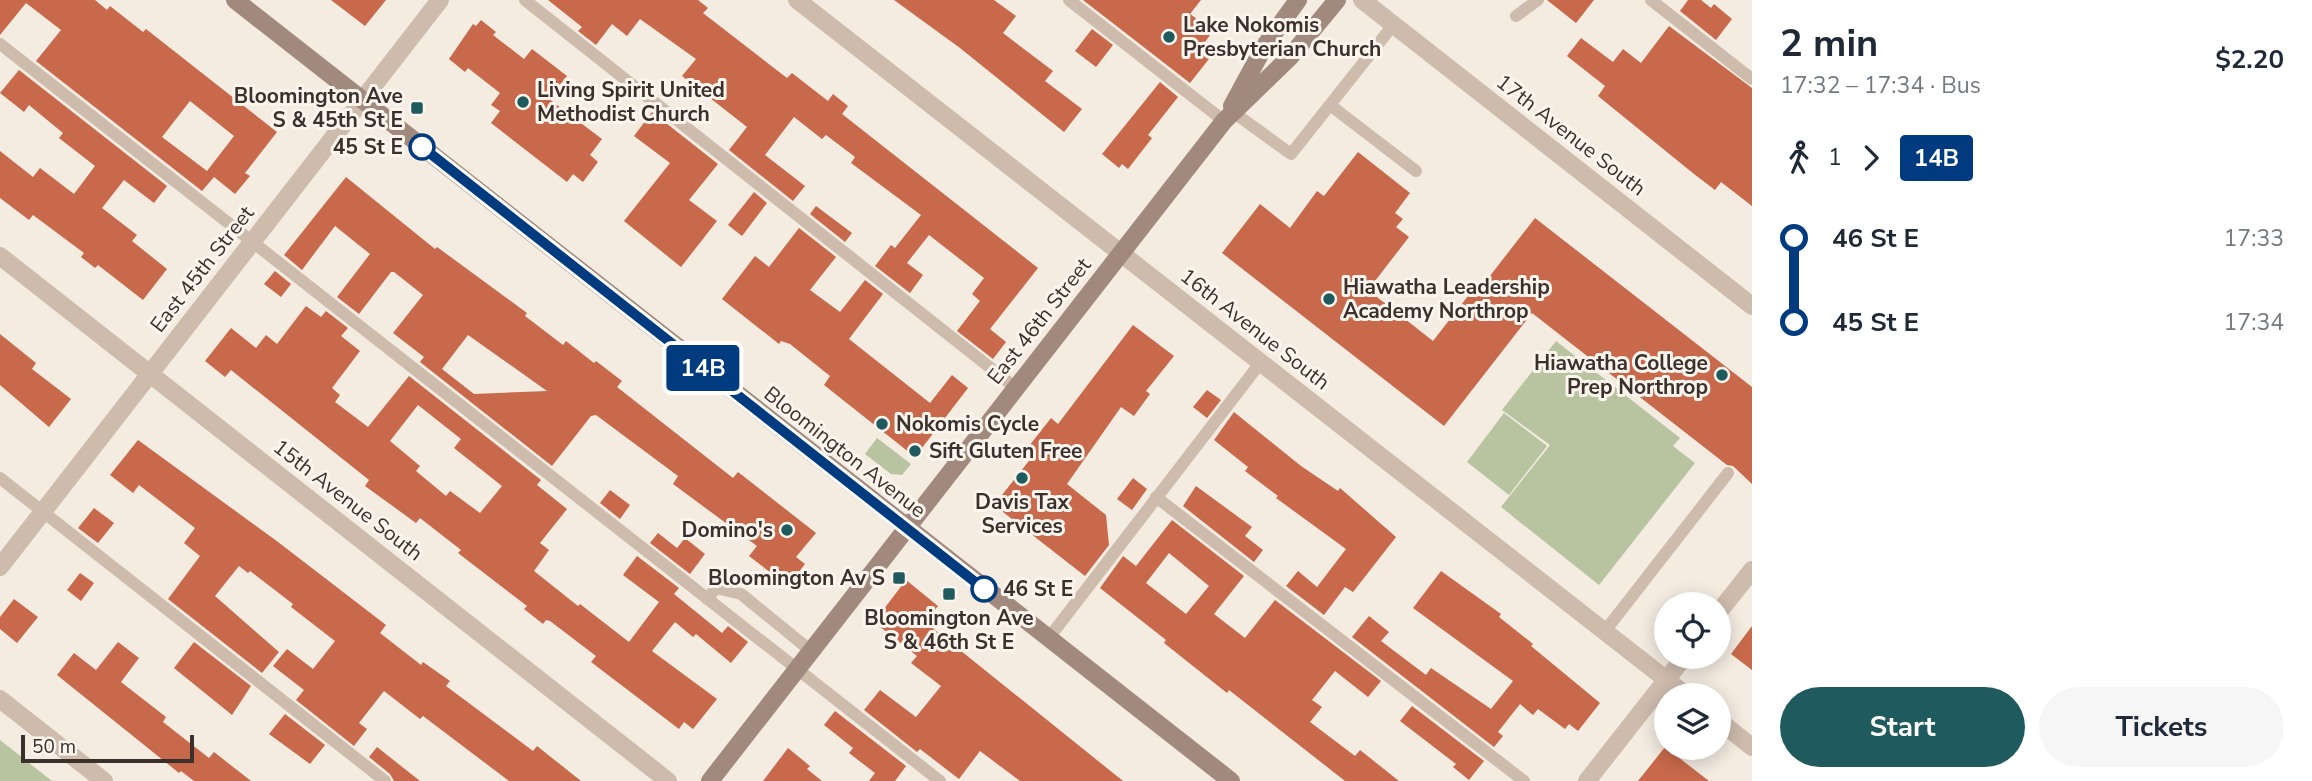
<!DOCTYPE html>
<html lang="en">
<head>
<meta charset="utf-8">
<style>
  body { margin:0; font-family:"Nunito Sans",sans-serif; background:#f6f6f7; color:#1f2937; height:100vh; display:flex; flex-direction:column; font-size:26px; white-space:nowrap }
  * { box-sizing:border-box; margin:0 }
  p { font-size:23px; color:#747a83 }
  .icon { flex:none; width:38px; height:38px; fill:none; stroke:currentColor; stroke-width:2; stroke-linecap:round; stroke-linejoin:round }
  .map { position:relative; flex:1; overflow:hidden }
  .panel { display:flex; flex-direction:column; background:#fff; width:560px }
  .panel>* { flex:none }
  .badge { padding:0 14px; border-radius:5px; font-size:24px; line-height:46px }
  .buttons { position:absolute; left:1654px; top:592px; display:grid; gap:14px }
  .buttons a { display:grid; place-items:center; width:77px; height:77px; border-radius:50%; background:#fff; box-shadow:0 4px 18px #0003; font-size:35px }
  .scale { position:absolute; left:21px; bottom:18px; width:173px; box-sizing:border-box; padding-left:7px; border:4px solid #3b302b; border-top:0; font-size:19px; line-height:24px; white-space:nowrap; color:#3b302b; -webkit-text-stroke:5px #fbf5ee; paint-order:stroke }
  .map>.badge { position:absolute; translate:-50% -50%; box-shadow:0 0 0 4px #fff }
  .legs { display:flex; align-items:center; gap:10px; height:77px; padding:0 28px; font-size:23px }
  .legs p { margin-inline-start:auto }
  .headline { display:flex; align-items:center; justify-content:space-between; height:119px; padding:0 28px }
  h1 { font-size:38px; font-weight:700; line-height:52px }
  .action { display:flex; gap:14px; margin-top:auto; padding:14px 28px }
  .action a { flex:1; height:80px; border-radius:42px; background:#1f5a5e; color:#fff; font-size:28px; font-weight:700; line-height:80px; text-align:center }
  .action a+a { background:#f6f6f7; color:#1f2937 }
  ul { padding:0 28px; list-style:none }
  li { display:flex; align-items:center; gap:24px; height:84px; font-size:26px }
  li i { display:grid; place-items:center; width:10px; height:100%; margin:0 9px; background:currentColor }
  li i::after { content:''; width:18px; height:18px; margin:-9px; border:5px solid; border-radius:50%; background:#fff }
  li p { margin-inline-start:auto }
  li:first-child i { background:linear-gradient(#0000 50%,currentColor 0) }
  li:last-child i { background:linear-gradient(currentColor 50%,#0000 0) }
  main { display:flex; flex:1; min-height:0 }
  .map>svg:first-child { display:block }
  .green { fill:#b8c4a0 }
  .building { fill:#c8694b; fill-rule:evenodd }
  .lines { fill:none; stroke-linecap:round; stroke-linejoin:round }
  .lane { stroke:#cdbbac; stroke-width:12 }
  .street { stroke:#cdbbac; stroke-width:18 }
  .secondary { stroke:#a18a7d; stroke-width:18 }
  .line-1-casing { stroke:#fff; stroke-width:16 }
  .line-1 { stroke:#003b80; stroke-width:10 }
  .poi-dot { fill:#1f5a5e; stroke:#fbf5ee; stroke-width:2.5 }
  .stop-1-dot { fill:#fff; stroke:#003b80; stroke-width:3.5 }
  .labels { text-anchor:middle; stroke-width:6; stroke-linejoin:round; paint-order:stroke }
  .poi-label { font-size:21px; font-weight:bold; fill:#3b302b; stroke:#fbf5ee; text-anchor:start }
  .street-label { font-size:21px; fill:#3b302b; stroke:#fbf5ee }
  .stop-label { font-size:21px; font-weight:bold; fill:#3b302b; stroke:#fbf5ee; text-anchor:end }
</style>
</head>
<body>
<main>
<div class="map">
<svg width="1752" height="781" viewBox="0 0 1752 781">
  <rect width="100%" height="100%" fill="#f4ebe1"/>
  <!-- green -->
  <path class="green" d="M1556 341 1680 438 1673 446 1695 463 1599 585 1501 507 1550 445 1502 410Z
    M1504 413 1547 446 1509 495 1467 462Z
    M877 438 911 464 902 475 891 474 865 454Z
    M0 740 52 781H0Z"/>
  <!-- building -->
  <path class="building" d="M0 0H95L107 10 110 6 143 32 146 29 277 132 245 173 250 176 235 194 214 177 202 191 36 61 61 30 26 3 0 35ZM190 101 234 136 207 171 162 137Z
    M331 0H386L365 26Z
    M548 0H698L708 8 703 13 787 78 792 73 828 101 833 94 848 106 842 114 1038 268 990 329 1006 342 993 359 957 331 980 301 972 294 984 278 929 235 907 263 923 275 910 293 875 266 891 245 895 248 921 215 851 163 855 157 826 135 822 139 794 117 765 155 805 186 793 201 729 150 747 127 682 76 696 59 640 19 627 36 612 24 596 45 578 31 582 27Z
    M894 0H994L1016 16 1003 33 1053 71 1045 81 1082 109 1064 132 960 48Z
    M1083 0H1201L1190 14 1213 31 1205 42 1216 50 1190 83Z
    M1547 0H1594L1576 23Z
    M1688 0H1701L1711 8 1714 4 1732 19 1716 40 1680 11Z
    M481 20 496 32 493 35 524 59 532 49 567 76 549 99 602 139 590 155 598 162 583 182 573 174 567 182 491 123 500 111 491 105 500 93 468 68 465 72 449 59 473 24 476 26Z
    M1669 26 1752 88V206L1721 182 1715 190 1694 174 1598 96 1605 86 1567 56 1581 38 1613 62 1623 49 1641 63Z
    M1092 29 1113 45 1096 67 1075 51Z
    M19 70 167 186 154 203 124 180 102 208 137 235 132 241 167 269 143 300 98 265 95 268 81 257 84 253 33 215 29 220 0 198V151L33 177 40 168 74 194 95 166 59 138 63 133 29 105 24 112 0 93Z
    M1160 82 1178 97 1148 135 1152 138 1128 169 1122 164 1119 168 1102 154Z
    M652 112 718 164 689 200 717 221 681 267 624 221 670 163 634 136Z
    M1358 152 1410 193 1395 213 1403 219 1396 227 1409 237 1368 290 1433 341 1475 287 1479 290 1535 218 1752 387V484L1733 466 1727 465 1532 313 1444 426 1222 253 1260 204 1290 228 1317 191 1324 196Z
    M346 177 435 249 437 247 527 313 525 316 563 345 566 341 594 363 596 361 622 381 617 387 733 478 738 472 816 533 796 557 805 564 788 586 749 556 757 546 673 484 678 476 596 415 591 416 552 466 420 362 424 357 393 333 423 295 394 272H391L359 314 337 297 370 254 335 226 302 270 284 255ZM468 335 547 391 474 394 442 369Z
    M754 192 767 203 742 236 728 225Z
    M816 206 852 233 845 242 810 214Z
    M799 228 836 257 810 290 840 312 865 280 883 294 849 339 930 403 952 375 968 388 915 457 824 385 830 376 790 344 781 341 779 344 722 299 755 256 769 267Z
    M275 271 291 284 281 297 264 284Z
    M306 306 321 317 326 311 348 328 341 336 360 351 332 388 340 395 335 402 368 427 409 376 541 480 537 485 567 509 540 543 549 550 534 571 578 606 580 604 629 642 659 602 623 575 637 556 679 588 674 594 722 633 728 626 748 642 731 663 696 634 693 637 675 622 652 651 717 699 693 729 684 722 679 729 591 662 596 656 550 621 546 620 543 624 524 609 527 606 458 553 461 550 420 518 416 523 365 486 369 480 231 370 225 377 205 361 231 328 256 348 266 335 277 344ZM418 405 461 439 454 448 502 486 480 513 450 491 446 496 416 471 420 466 390 441Z
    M1133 325 1174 356 1146 391 1150 394 1134 416 1121 407 1067 484 1106 515 1109 545 1085 576 994 505 1036 452 1029 446 1051 418 1058 424Z
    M0 334 36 363 32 369 71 399 49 427 0 385Z
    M1207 390 1221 400 1207 418 1193 407Z
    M1234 412 1301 466 1338 491 1340 488 1396 537 1353 592 1345 587 1324 615 1286 586 1298 571 1317 587 1346 549 1276 498 1278 496 1245 471 1248 467 1214 440Z
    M138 440 278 542 386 625 380 633 421 665 423 662 450 681 446 686 533 751 537 746 581 781H509L423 716 420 719 384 691 359 723 367 729 354 746 296 700 304 690 273 666 287 649 313 669 335 641 291 607 293 604 250 571 248 573 239 566 215 596 279 652 262 673 168 599 200 556 184 543 195 528 139 485 133 493 110 475Z
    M1133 478 1147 489 1132 510 1117 499Z
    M1196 486 1252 527 1245 536 1263 550 1254 562 1183 506Z
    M610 490 630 505 620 519 600 503Z
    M94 508 114 523 98 543 78 528Z
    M1172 520 1244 576 1214 614 1245 638 1275 600 1381 681 1368 697 1335 671 1312 700 1322 707 1310 722 1355 756 1360 750 1399 781H1345L1229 690 1227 693 1198 670 1164 643 1166 640 1100 588 1123 556 1136 566ZM1169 553 1209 586 1186 614 1146 583Z
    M658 533 677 548 685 538 705 554 690 574 650 543Z
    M1441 571 1501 614 1499 617 1533 644 1531 646 1600 703 1578 731 1569 724 1565 729 1538 709 1533 715 1520 704 1498 732 1503 736 1494 747 1352 637 1369 616 1389 632 1381 641 1426 675 1431 668 1491 709 1513 681 1413 608Z
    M80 573 94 583 81 601 67 590Z
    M906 580 938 606 925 622 1123 781H1020L980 751 959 779 920 749 917 752 864 710 880 690 916 717 941 686 911 663 917 656 874 622Z
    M14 599 38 617 17 643 0 629V617Z
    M1752 626V670L1731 654Z
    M118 642 139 658 121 682 166 717 163 722 209 758 214 752 251 781H194L181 771 179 773 57 675 74 653 96 670Z
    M194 642 251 686 232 715 174 668Z
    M1412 706 1484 761 1469 780 1453 767 1456 764 1400 721Z
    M835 711 906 766 895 781H869L875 773 849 753 853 748 824 725Z
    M285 714 325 745 310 764 269 734Z
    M377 747 420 781H394L390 774 369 757Z
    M1665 747 1709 781H1638Z
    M788 748 810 766 807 769 822 781H763Z"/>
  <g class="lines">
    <!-- lane -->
    <path class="lane" d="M525 0 1016 388
      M1069 0 1224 121
      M1651 0 1752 79
      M1516 16 1538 0
      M0 44 940 781
      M1330 105 1416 171
      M1233 112 1291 154 1394 24
      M0 478 385 781
      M1156 497 1524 781
      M707 599 716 588 741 594 811 651
      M1605 631 1728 473
      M1048 639 1261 362"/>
    <!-- street -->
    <path class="street" d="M797 0 1686 695
      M1362 0 1752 306
      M0 256 668 781
      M0 567 440 0
      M1718 613 1752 570
      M0 699 104 781
      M1718 720 1752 747
      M1587 781 1685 656"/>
    <!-- secondary -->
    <path class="secondary" d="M235 0 1231 781
      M1232 106 1264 47 1298 0
      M710 781 1224 121 1290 57 1337 0"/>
  </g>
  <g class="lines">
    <!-- line-1 casing -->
    <g class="line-1-casing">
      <path id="line-1" d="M422 147 984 589"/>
    </g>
    <!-- line-1 -->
    <use href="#line-1" class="line-1"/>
  </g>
  <!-- markers -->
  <g class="poi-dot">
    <circle cx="1169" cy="37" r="7"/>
    <circle cx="523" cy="102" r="7"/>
    <rect x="410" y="101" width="14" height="14" rx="3.5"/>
    <circle cx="1329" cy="299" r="7"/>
    <circle cx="1722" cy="375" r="7"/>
    <circle cx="882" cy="424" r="7"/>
    <circle cx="915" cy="451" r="7"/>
    <circle cx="1022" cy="478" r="7"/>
    <circle cx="787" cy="530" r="7"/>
    <rect x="892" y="571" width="14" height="14" rx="3.5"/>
    <rect x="942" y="587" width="14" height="14" rx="3.5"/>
  </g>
  <g class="stop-1-dot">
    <circle cx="422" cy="147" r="12"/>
    <circle cx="984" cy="589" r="12"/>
  </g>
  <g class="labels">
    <!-- poi labels -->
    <g class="poi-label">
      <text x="1183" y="32">Lake Nokomis<tspan x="1183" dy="24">Presbyterian Church</tspan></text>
      <text x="537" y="97">Living Spirit United<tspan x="537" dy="24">Methodist Church</tspan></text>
      <text x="403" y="103" text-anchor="end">Bloomington Ave<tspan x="403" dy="24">S &amp; 45th St E</tspan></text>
      <text x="1343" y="294">Hiawatha Leadership<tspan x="1343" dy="24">Academy Northrop</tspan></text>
      <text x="1708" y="370" text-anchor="end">Hiawatha College<tspan x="1708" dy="24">Prep Northrop</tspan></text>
      <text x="896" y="431">Nokomis Cycle</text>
      <text x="929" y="458">Sift Gluten Free</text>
      <text x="1022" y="509" text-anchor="middle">Davis Tax<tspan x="1022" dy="24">Services</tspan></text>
      <text x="773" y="537" text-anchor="end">Domino's</text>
      <text x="885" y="585" text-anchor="end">Bloomington Av S</text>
      <text x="949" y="625" text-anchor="middle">Bloomington Ave<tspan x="949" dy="24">S &amp; 46th St E</tspan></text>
    </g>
    <!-- street labels -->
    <g class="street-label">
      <text transform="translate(1571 135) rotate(38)" y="7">17th Avenue South</text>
      <text transform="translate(202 269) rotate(-52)" y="7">East 45th Street</text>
      <text transform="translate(1039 321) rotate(-52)" y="7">East 46th Street</text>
      <text transform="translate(1255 329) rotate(38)" y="7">16th Avenue South</text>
      <text transform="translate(845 452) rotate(38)" y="7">Bloomington Avenue</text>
      <text transform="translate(348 500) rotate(38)" y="7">15th Avenue South</text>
    </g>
    <!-- stop labels -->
    <g class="stop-label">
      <text x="403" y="154">45 St E</text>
      <text x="1003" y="596" text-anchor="start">46 St E</text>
    </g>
  </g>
</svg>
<div class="buttons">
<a><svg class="icon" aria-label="locate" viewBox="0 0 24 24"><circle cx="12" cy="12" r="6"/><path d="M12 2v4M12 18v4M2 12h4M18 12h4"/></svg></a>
<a><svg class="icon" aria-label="layers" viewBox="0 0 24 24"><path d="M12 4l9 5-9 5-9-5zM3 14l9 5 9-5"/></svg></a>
</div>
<div class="scale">50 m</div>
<b class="badge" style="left:703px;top:368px;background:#003b80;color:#fff">14B</b>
</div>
<section class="panel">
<div class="headline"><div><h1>2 min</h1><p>17:32 – 17:34 · Bus</p></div><b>$2.20</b></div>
<div class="legs"><svg class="icon" aria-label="walk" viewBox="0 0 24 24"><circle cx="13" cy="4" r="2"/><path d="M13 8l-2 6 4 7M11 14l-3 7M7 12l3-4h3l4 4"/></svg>1<svg class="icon" aria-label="forward" viewBox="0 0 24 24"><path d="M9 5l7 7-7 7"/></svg><b class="badge" style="background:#003b80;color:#fff">14B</b></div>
<ul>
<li><i style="color:#003b80"></i><b>46 St E</b><p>17:33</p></li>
<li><i style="color:#003b80"></i><b>45 St E</b><p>17:34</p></li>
</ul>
<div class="action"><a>Start</a><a>Tickets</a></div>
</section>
</main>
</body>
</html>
